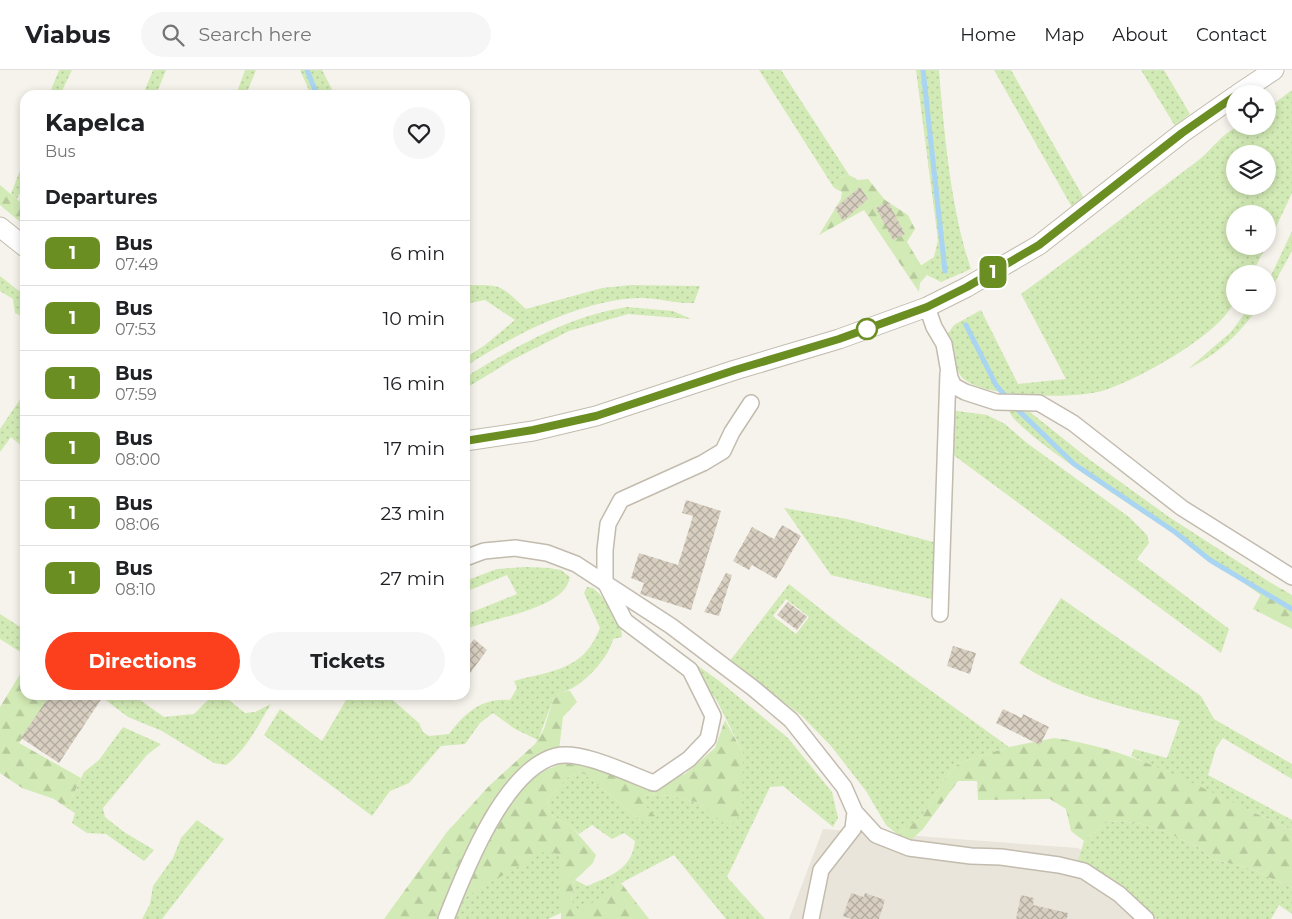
<!DOCTYPE html>
<html lang="en">
<head>
<meta charset="utf-8">
<style>
  body { margin:0; font-family:Montserrat,sans-serif; background:#f6f6f6; color:#202124; height:100vh; display:flex; flex-direction:column; font-size:19px; white-space:nowrap }
  * { box-sizing:border-box; margin:0 }
  p { font-size:16px; color:#757577 }
  .icon { flex:none; width:28px; height:28px; fill:none; stroke:currentColor; stroke-width:2; stroke-linecap:round; stroke-linejoin:round }
  .map { position:relative; flex:1; overflow:hidden }
  .sheet { position:absolute; left:20px; top:20px; width:450px; height:610px; display:flex; flex-direction:column; background:#fff; border-radius:15px; box-shadow:0 2px 8px #0003 }
  .sheet>* { flex:none }
  .badge { padding:0 10px; border-radius:8px; font-size:18px; line-height:32px }
  .fabs { position:absolute; left:1226px; top:15px; display:grid; gap:10px }
  .fabs a { display:grid; place-items:center; width:50px; height:50px; border-radius:50%; background:#fff; box-shadow:0 2px 8px #0003; font-size:25px }
  .map>.badge { position:absolute; translate:-50% -50%; box-shadow:0 0 0 2px #fff }
  h2 { padding:0 25px; font-size:19px; line-height:45px }
  .round { display:grid; place-items:center; flex:none; width:52px; height:52px; border-radius:26px; background:#f6f6f6 }
  .overview { display:flex; align-items:center; justify-content:space-between; height:85px; padding:0 25px }
  h1 { font-size:24px; font-weight:700; line-height:38px }
  .cta { display:flex; gap:10px; margin-top:auto; padding:10px 25px }
  .cta a { flex:1; height:58px; border-radius:30px; background:#fc3f1d; color:#fff; font-size:20px; font-weight:700; line-height:58px; text-align:center }
  .cta a+a { background:#f6f6f6; color:#202124 }
  ul { padding:0; list-style:none }
  li { display:flex; align-items:center; gap:15px; height:65px; padding:0 25px; border-top:1px solid #e0e0e0 }
  li div { flex:1 }
  li b { display:block; font-size:19px }
  li em { font-style:normal }
  li .badge { min-width:55px; font-weight:700; text-align:center }
  header { display:flex; align-items:center; gap:30px; box-sizing:border-box; height:70px; padding:0 25px; background:#fff; border-bottom:1px solid #e0e0e0 }
  header strong { font-size:24px }
  nav { display:flex; gap:28px; margin-inline-start:auto; font-size:18px }
  .search { width:350px; height:45px; background:#f6f6f6; display:flex; align-items:center; gap:12px; box-sizing:border-box; padding:0 18px; border-radius:28px; color:#757577; font-size:19px }
  .map>svg:first-child { display:block }
  .residential { fill:#eae5da }
  .green { fill:url(#green-dots); fill-rule:evenodd }
  .forest { fill:url(#forest-firs) }
  .lines { fill:none; stroke-linecap:round; stroke-linejoin:round }
  .stream { stroke:#a9d4f2; stroke-width:5 }
  .building { fill:url(#building-cross-hatch) }
  .minor-casing { stroke:#c2bbae; stroke-width:18 }
  .tertiary-casing { stroke:#c2bbae; stroke-width:21 }
  .minor { stroke:#fff; stroke-width:15 }
  .tertiary { stroke:#fff; stroke-width:19 }
  .line-casing { stroke:#fff; stroke-width:11 }
  .line { stroke:#6b8e23; stroke-width:8 }
  .stop-dot { fill:#fff; stroke:#6b8e23; stroke-width:2.5 }
</style>
</head>
<body>
<header>
<strong>Viabus</strong>
<div class="search"><svg class="icon" aria-label="search" viewBox="0 0 24 24"><circle cx="10" cy="10" r="6"/><path d="M15 15l6 6"/></svg>Search here</div>
<nav><a>Home</a><a>Map</a><a>About</a><a>Contact</a></nav>
</header>
<div class="map">
<svg width="1292" height="849" viewBox="0 0 1292 849">
  <defs>
    <pattern id="green-dots" width="8" height="8" patternUnits="userSpaceOnUse" patternTransform="scale(1.25)"><rect width="8" height="8" fill="#d2eab5"/><path d="M2 2h.1M6 6h.1" fill="none" stroke="#b6ca9c" stroke-width="1.8" stroke-linecap="round"/></pattern>
    <pattern id="forest-firs" width="22" height="20" patternUnits="userSpaceOnUse" patternTransform="scale(1.25)"><rect width="22" height="20" fill="#d2eab5"/><path d="M5 1l3.5 6h-7zM16 11l3.5 6h-7z" fill="#b6ca9c"/></pattern>
    <pattern id="building-cross-hatch" width="8" height="8" patternUnits="userSpaceOnUse" patternTransform="scale(1.25)"><rect width="8" height="8" fill="#d8cfc1"/><path d="M0 0l8 8M0 8l8-8" fill="none" stroke="#b1aa9e"/></pattern>
  </defs>
  <rect width="100%" height="100%" fill="#f6f3ec"/>
  <!-- residential -->
  <path class="residential" d="M823 759 1078 778 1136 816 1166 849H789Z"/>
  <!-- green -->
  <path class="green" d="M59 0H72L60 25H49Z
    M153 0H166L156 25H143Z
    M245 0H256L246 25H236Z
    M300 0H322L335 25H311Z
    M759 0H781L849 105 839 107 834 118Z
    M916 0H939C944 62 951 141 971 199L941 212 927 205 920 196 934 187 938 170Z
    M994 0H1011L1085 130 1073 139Z
    M1141 0H1164L1190 44 1175 56Z
    M1292 20V123L1268 174V144H1235V176H1266L1252 204H1235C1235 211 1237 223 1235 230 1222 264 1136 311 1102 321 1074 329 988 328 965 310 953 301 951 278 947 265L954 255 981 240 1018 314 1066 309 1021 224C1082 180 1140 134 1200 89 1212 79 1222 64 1237 57 1245 54 1259 56 1268 56V38ZM1235 84H1268V116H1235Z
    M25 87V111L17 129 11 124Z
    M1292 161V181L1268 225V212Z
    M0 206 19 221H25V248L15 243 13 229 0 221Z
    M465 215C503 215 499 214 526 239L602 218 631 215 700 216 694 233C676 234 658 228 641 228 582 229 513 265 465 297V288L485 275 515 250 485 230 465 234Z
    M1250 236H1259C1239 265 1219 283 1188 299L1231 262Z
    M627 237 673 241 691 249 628 244 569 261 512 290 465 319V309L472 303C521 274 570 246 627 237Z
    M25 322V379L11 367 0 382V359Z
    M950 340 987 345 1005 354 1027 373 1129 447 1147 465 1149 473 1137 489 1229 559 1221 583 948 381Z
    M1009 340 1030 342 1090 390 1169 447 1268 511 1262 526C1231 504 1200 481 1168 460 1145 444 1011 360 1009 340Z
    M784 438 847 449 937 473 935 530 831 505Z
    M525 497 549 498 561 500 570 507C565 540 492 547 465 560V545L517 524 507 505 465 522V511L497 499Z
    M789 514 847 560 1009 677 959 693 944 709 920 749 897 764 886 755 866 721 831 676 801 645 729 592ZM786 529 809 547 796 564 773 546Z
    M587 517 593 518C606 529 622 549 622 567L613 569C610 587 579 621 561 622L553 630 538 670 515 659 493 643 480 653 465 674 441 676 409 713 390 721 372 746 264 665 280 639 322 671 349 625H387L419 653 423 662 429 666 449 664C465 643 482 627 510 630L517 618 514 611C553 600 583 601 600 558L584 523Z
    M1061 528 1201 626 1214 649 1292 694V709L1223 668 1216 678 1208 705 1292 750V760L1131 686 1134 679 1167 688 1180 651C1125 638 1066 625 1019 593Z
    M0 544 25 560V585L0 569Z
    M694 593 718 610 788 668 832 722 838 748 833 757 783 716 770 717 727 807 765 849H726L674 785 621 813 580 843 571 831 575 810 587 816C611 806 632 799 635 771L624 763 612 769 592 755 579 764 572 757 550 744 547 730 568 707 582 702 640 750 645 724 672 726 700 733 730 758 741 708 743 683 717 631 692 596Z
    M99 625H133L164 647 194 644 213 625H231L229 630 245 643 255 642 271 634C258 655 246 681 226 695L214 693 162 661 128 647Z
    M123 657 161 674 147 685 103 738 105 747 124 762 154 780 144 791 106 764 87 763 72 753 75 743 67 738 84 702 99 690Z
    M197 750 224 769 162 849H142L150 834 153 816 173 788 181 768Z
    M1121 751 1142 754 1168 763 1200 778 1211 789 1249 798 1292 818V844L1279 835 1271 849H1157C1134 827 1109 799 1077 794L1084 771 1107 752Z
    M546 779 561 786V843L548 849H455L462 829Z"/>
  <!-- forest -->
  <path class="forest" d="M849 105 858 110 868 109 885 130 908 145 915 159 907 172 927 205 920 213 919 222 864 140 819 165 841 129 842 122 834 118 839 107Z
    M0 115 25 136V156L0 135Z
    M1268 511 1292 525V559L1253 539Z
    M25 596V625H52L19 673 81 708 67 738 54 729 22 718 0 703V637Z
    M570 621 577 632 563 647 559 680 528 694 439 849H384L447 762 489 716 535 674 544 659 553 630 561 622Z
    M725 650 743 683 742 742 729 758 700 733 672 726 645 724 644 734 655 746 654 750H640L582 702 568 707 547 730 550 744 572 757 596 785 593 793 575 810 571 830 579 842 621 813 649 849H561V786L547 780 462 829 481 776 509 732 536 704 563 693 584 696 654 713 685 704 715 678Z
    M1054 668C1140 679 1214 726 1292 760V818L1249 798 1211 789 1200 778 1168 763 1142 754 1121 751 1107 752 1084 771 1071 761 1066 739 1050 729 978 730 977 711H958L923 759 909 772 897 764 920 749 944 709 959 693 1009 677Z"/>
  <g class="lines">
    <!-- stream -->
    <path class="stream" d="M307 0 317 25
      M923 0 945 201
      M966 255 996 315 1008 329
      M1013 335 1074 394 1175 462 1210 490 1292 539"/>
  </g>
  <!-- building -->
  <path class="building" d="M860 117 868 129 843 151 835 138Z
    M888 132 905 164 893 170 876 138Z
    M686 430 721 441 691 540 640 524 644 513 631 508 639 483 678 495 693 446 682 443Z
    M782 455 801 466 776 509 752 495 749 500 733 491 752 457 774 469Z
    M726 503 732 505 719 546 704 542Z
    M788 532 807 547 797 560 777 545Z
    M474 569 487 580 465 610V581Z
    M953 576 976 583 970 604 947 596Z
    M50 625H104L59 693 21 668Z
    M1003 639 1022 648 1023 644 1049 657 1040 675 996 653Z
    M851 823 864 827 865 823 885 830 879 849H852L843 846Z
    M1021 825 1034 828 1033 835 1068 843 1067 849H1016Z"/>
  <g class="lines">
    <!-- minor casing -->
    <g class="minor-casing">
      <path id="minor" d="M927 237 934 257 944 274 950 308 954 316 965 322 996 332 1039 333 1073 353 1182 438 1292 507
        M465 488 484 481 515 478 547 483 576 494 671 556 753 618 791 650 844 717 855 742 853 759 821 800 811 849
        M940 544 948 303
        M855 742 876 765 909 778 971 786 1001 787 1059 795 1084 801 1119 824 1146 849
        M446 849C464 803 504 699 556 686 582 680 629 704 654 713L689 689 708 669 713 646 690 600 625 551 605 512V480L608 454 621 430 703 393 723 381 732 362 751 333"/>
    </g>
    <!-- tertiary casing -->
    <g class="tertiary-casing">
      <path id="tertiary" d="M1238 24 1274 0
        M0 157 25 177
        M465 371 533 361 596 346 735 300 839 269 927 237 967 217 1039 175 1182 63 1235 26"/>
    </g>
    <!-- minor -->
    <use href="#minor" class="minor"/>
    <!-- tertiary -->
    <use href="#tertiary" class="tertiary"/>
  </g>
  <g class="lines">
    <!-- line casing -->
    <g class="line-casing">
      <path id="line" d="M465 371 533 360 596 346 735 300 839 269 927 237 967 217 1039 175 1182 63 1235 26"/>
    </g>
    <!-- line -->
    <use href="#line" class="line"/>
  </g>
  <!-- markers -->
  <circle class="stop-dot" cx="867" cy="259" r="10"/>
</svg>
<div class="fabs">
<a><svg class="icon" aria-label="locate" viewBox="0 0 24 24"><circle cx="12" cy="12" r="6"/><path d="M12 2v4M12 18v4M2 12h4M18 12h4"/></svg></a>
<a><svg class="icon" aria-label="layers" viewBox="0 0 24 24"><path d="M12 4l9 5-9 5-9-5zM3 14l9 5 9-5"/></svg></a>
<a>+</a>
<a>−</a>
</div>
<b class="badge" style="left:993px;top:202px;background:#6b8e23;color:#fff">1</b>
<section class="sheet">
<div class="overview"><div><h1>Kapelca</h1><p>Bus</p></div><a class="round"><svg class="icon" aria-label="heart" viewBox="0 0 24 24"><path d="M12 20l-8-8c-3-5 5-10 8-4 3-6 11-1 8 4z"/></svg></a></div>
<h2>Departures</h2>
<ul>
<li><span class="badge" style="background:#6b8e23;color:#fff">1</span><div><b>Bus</b><p>07:49</p></div><em>6 min</em></li>
<li><span class="badge" style="background:#6b8e23;color:#fff">1</span><div><b>Bus</b><p>07:53</p></div><em>10 min</em></li>
<li><span class="badge" style="background:#6b8e23;color:#fff">1</span><div><b>Bus</b><p>07:59</p></div><em>16 min</em></li>
<li><span class="badge" style="background:#6b8e23;color:#fff">1</span><div><b>Bus</b><p>08:00</p></div><em>17 min</em></li>
<li><span class="badge" style="background:#6b8e23;color:#fff">1</span><div><b>Bus</b><p>08:06</p></div><em>23 min</em></li>
<li><span class="badge" style="background:#6b8e23;color:#fff">1</span><div><b>Bus</b><p>08:10</p></div><em>27 min</em></li>
</ul>
<div class="cta"><a>Directions</a><a>Tickets</a></div>
</section>
</div>
</body>
</html>
